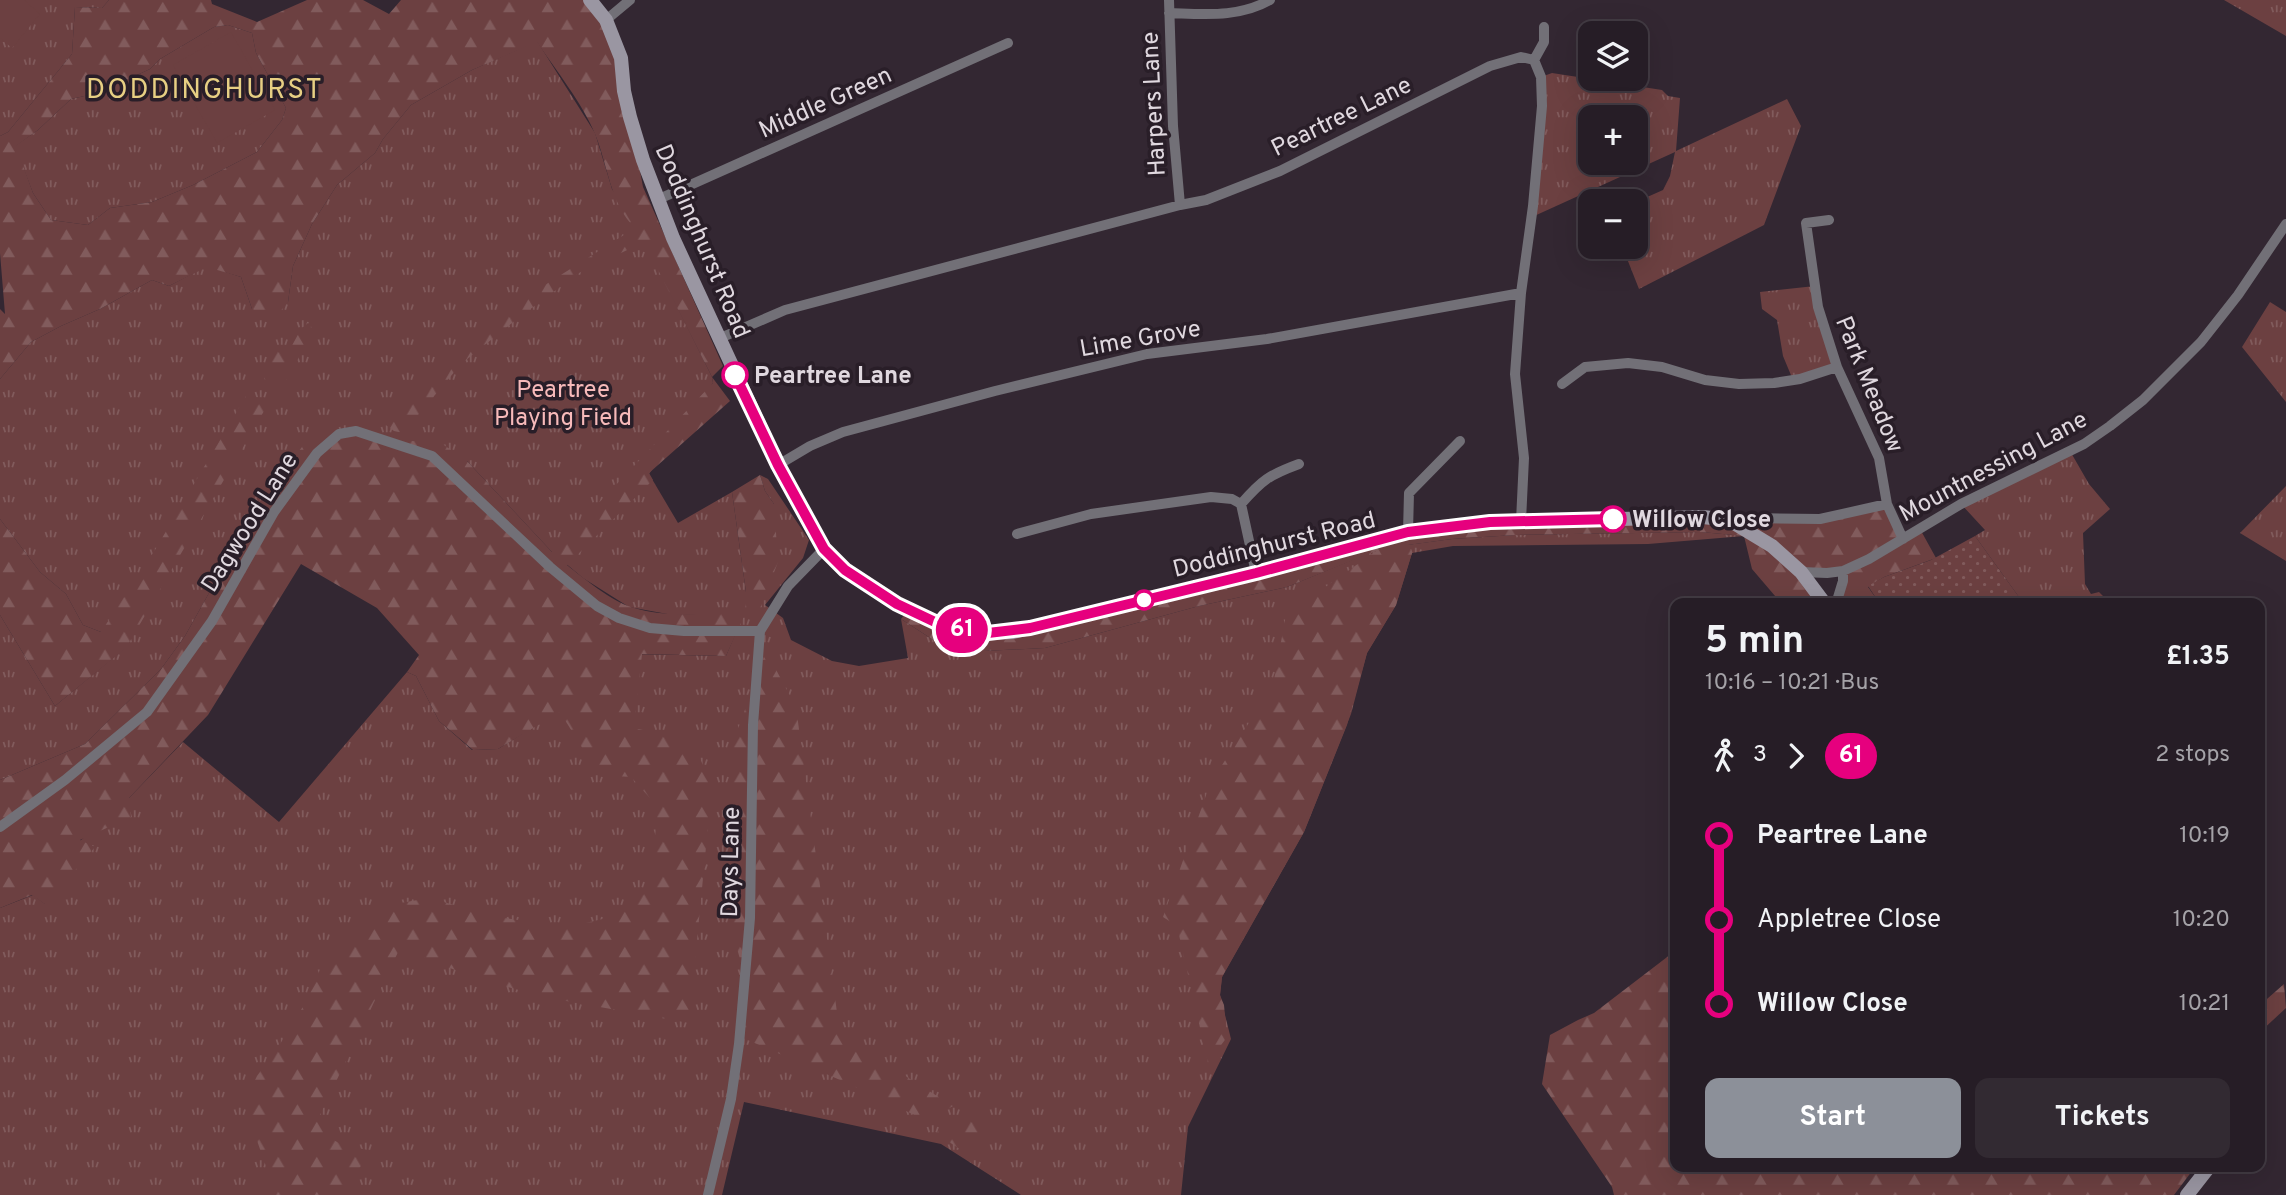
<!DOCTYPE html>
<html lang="en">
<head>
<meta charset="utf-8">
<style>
  body { margin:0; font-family:Overpass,sans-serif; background:#322a32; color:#f1f3f6; height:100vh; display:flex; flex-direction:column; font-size:26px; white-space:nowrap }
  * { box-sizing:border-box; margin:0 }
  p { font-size:23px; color:#a4a2a7 }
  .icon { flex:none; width:38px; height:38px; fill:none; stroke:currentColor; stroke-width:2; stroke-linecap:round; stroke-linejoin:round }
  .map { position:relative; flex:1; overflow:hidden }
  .details { position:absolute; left:1670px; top:598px; width:595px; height:574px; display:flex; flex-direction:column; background:#261d26; border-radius:14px; box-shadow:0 7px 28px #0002,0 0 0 2px #423b43 }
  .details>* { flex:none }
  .badge { padding:0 14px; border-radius:23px; font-size:24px; line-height:46px }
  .tools { position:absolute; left:1578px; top:21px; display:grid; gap:14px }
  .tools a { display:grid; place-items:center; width:70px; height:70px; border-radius:14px; background:#261d26; box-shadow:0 7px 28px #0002,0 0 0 2px #423b43; font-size:35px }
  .map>.badge { position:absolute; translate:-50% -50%; box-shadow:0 0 0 4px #fff }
  .legs { display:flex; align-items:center; gap:10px; height:77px; padding:0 35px; font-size:23px }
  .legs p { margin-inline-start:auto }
  .summary { display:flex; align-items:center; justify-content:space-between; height:119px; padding:0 35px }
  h1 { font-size:38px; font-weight:700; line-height:52px }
  .cta { display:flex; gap:14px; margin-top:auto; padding:14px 35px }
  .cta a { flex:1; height:80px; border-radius:14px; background:#8c9099; color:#fff; font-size:28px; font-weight:700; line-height:80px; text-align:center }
  .cta a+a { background:#322a32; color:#f1f3f6 }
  ul { padding:0 35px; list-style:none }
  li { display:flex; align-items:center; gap:24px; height:84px; font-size:26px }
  li i { display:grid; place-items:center; width:10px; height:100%; margin:0 9px; background:currentColor }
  li i::after { content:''; width:18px; height:18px; margin:-9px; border:5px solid; border-radius:50%; background:#261d26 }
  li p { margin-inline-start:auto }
  li:first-child i { background:linear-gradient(#0000 50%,currentColor 0) }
  li:last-child i { background:linear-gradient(currentColor 50%,#0000 0) }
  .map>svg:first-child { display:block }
  .grass { fill:url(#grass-tufts); fill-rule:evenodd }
  .forest { fill:url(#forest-firs); fill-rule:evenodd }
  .garden { fill:url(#garden-dots) }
  .pitch { fill:#6c4041 }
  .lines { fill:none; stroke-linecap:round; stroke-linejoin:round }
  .street { stroke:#727077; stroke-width:10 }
  .secondary { stroke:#9a96a2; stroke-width:14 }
  .line-1-casing { stroke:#fff; stroke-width:16 }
  .line-1 { stroke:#e6007e; stroke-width:10 }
  .stop-1-dot { fill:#fff; stroke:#e6007e; stroke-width:3.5 }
  .labels { text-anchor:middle; stroke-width:7; stroke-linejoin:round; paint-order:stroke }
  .street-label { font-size:24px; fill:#e0d8df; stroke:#291e28 }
  .stop-label { font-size:24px; font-weight:bold; fill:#e0d8df; stroke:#291e28; text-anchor:start }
  .park-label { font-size:24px; fill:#f7baba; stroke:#291e28 }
  .quarter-label { font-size:28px; letter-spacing:2px; fill:#e7cf83; stroke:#291e28 }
</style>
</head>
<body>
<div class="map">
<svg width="2286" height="1195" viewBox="0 0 2286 1195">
  <defs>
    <pattern id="grass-tufts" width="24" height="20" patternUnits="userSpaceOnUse" patternTransform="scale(1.75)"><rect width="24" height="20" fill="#6c4041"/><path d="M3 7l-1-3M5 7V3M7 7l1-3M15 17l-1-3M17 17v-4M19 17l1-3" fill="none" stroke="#815b5c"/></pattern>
    <pattern id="forest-firs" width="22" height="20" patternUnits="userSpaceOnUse" patternTransform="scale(1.75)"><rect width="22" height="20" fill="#6c4041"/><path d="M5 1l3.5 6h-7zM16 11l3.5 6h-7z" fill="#815b5c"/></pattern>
    <pattern id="garden-dots" width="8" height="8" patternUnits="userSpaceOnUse" patternTransform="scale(1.75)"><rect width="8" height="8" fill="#6c4041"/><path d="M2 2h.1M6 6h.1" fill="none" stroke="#815b5c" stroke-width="1.8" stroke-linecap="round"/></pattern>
  </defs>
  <rect width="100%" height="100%" fill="#332732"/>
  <!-- grass -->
  <path class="grass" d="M0 0H109L102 8 75 7 72 54 8 132 0 136Z
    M2224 0H2286V36Z
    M228 25 252 33 256 53 286 108 282 120 257 152 193 185 152 202 110 208 88 225 51 220 33 193 15 146 38 130 71 99 98 93 150 69 160 59 214 27Z
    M537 41 595 133 612 189 645 242 712 377 713 383 649 474 678 523 732 492 746 592 774 504 765 491 760 475 768 479 809 540 803 558 765 605 783 618 791 640 832 661 859 666 908 658 901 619 938 643 964 652 1045 648 1199 606 1287 587 1379 549 1407 545 1452 539 1515 535 1701 532 1744 536 1648 544 1453 546 1412 553 1396 605 1367 653 1351 714 1304 832 1222 977 1220 995 1231 1039 1188 1127 1181 1195H1021L941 1144 744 1102 722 1195H0V908L33 895 45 904 94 847 80 841 129 798 183 742 279 822 407 672 416 676 439 721 472 750 498 749 522 734 630 654 726 656 744 614 673 615 629 607 583 578 552 552 467 461 233 550 185 636 161 669 85 744 0 780V615L55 706 125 648 101 632 83 625 66 594 40 572 0 519V379L31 342 61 326 100 309 152 280 169 286 207 266 241 277 252 309 288 302 293 266 312 224 337 185 375 153 383 139 411 105 472 70Z
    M1552 73 1662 90 1668 96 1680 98 1676 151 1787 99 1801 126 1764 225 1639 289 1624 251 1630 247H1636V202L1663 190 1670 176 1675 152 1532 217 1541 77ZM1591 117H1636V163H1591Z
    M1815 286 1837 367 1793 380 1783 356 1777 320 1762 309 1760 292Z
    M2270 302 2286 312V402L2242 347Z
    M2070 451 2089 484 2110 509 2083 533 2085 584 2091 594 2099 592 2111 604H2024L1975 536 1985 530 1961 504Z
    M2286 486V561L2240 533Z"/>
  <!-- forest -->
  <path class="forest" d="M109 0H211L212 4 257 22 307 0H363L389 14 401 0H590L606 20 630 117 643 187 723 366 712 377 730 401 649 473 653 480 567 565C582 577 613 602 631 607 668 619 707 612 745 614L746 592 732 492 760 475 765 491 774 504 778 562 759 611 745 614 726 656 642 654 634 728 692 741 712 785 689 1023 544 997 475 978 400 948 319 1117 324 1135 341 1144 367 1150 361 1166 345 1185 348 1195H276L254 1132 245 1101 257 1076 277 1049 304 1005 323 963 366 922 395 904 429 898 497 917 569 927 615 916 650 887 658 807 631 777 599 775 560 712 498 749 473 750 439 721 416 676 407 672 419 655 377 608 301 564 208 715 129 798 131 817 80 840 95 847 46 905 32 895 0 908V780L85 744 161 669 185 636 263 496 306 442 354 437 441 443 467 461 552 552 713 383 712 377 644 242 579 273 517 319 461 364 403 433 394 431 386 425 458 346 545 285 635 228C610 204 608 165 595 134 583 104 555 69 537 42L472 70 411 105 383 139 375 153 337 185 312 224 293 266 288 302 274 319 252 309 241 277 207 267 169 286 152 280 100 309 61 326 31 342 0 379V309L5 314 0 253V136L8 132 72 54 75 7 102 8ZM228 25 252 33 256 53 286 108 282 120 257 152 193 185 152 202 110 208 88 225 51 220 33 193 16 146 38 130 71 99 98 93 150 69 160 59 214 27Z
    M308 323 314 330 282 388 264 379 275 351H289L301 329Z
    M246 396 271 399 126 648 55 706 0 615V519L40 572 66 594 83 625 101 632 155 550Z
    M1887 504 1903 538 1920 529 1936 558 1884 577 1868 587 1880 604H1836L1843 572H1801L1825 604H1782L1752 569 1744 536 1701 532 1515 535 1452 539 1408 545 1412 553 1396 605 1367 653 1347 725 1304 832 1222 977 1220 995 1224 1005 1227 1037 1208 1063 1177 926 1163 917 1210 784 1273 685 1286 615 1376 551 1287 587 1199 606 1045 648 964 652 938 643 901 619 909 609 988 633 1408 532 1490 522 1820 519Z
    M766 651 796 707 840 1035 953 1106 927 1121 847 1083 743 1038 748 987 730 924 733 743Z
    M1675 951V1167H1773L1781 1170V1167H2195L2174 1195H1614L1612 1187 1542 1084 1550 1035 1578 1020 1594 1013Z
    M2284 984 2286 1008 2259 1033V1006Z
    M978 1116 991 1130 975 1148H958L936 1133 964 1117Z"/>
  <!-- garden -->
  <path class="garden" d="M1975 536 2024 604H1880L1868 586 1884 577 1931 560Z"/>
  <!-- pitch -->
  <path class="pitch" d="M0 0H24L40 14 12 48 0 38Z
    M231 32 275 110 217 143 173 65Z"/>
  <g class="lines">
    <!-- street -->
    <path class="street" d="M1169 0 1173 126 1180 205
      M1169 13C1204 14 1239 18 1270 0
      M606 20 630 0
      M1534 60 1544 42V27
      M659 199 1008 43
      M1829 220 1806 223 1818 307 1837 367 1879 458 1887 504 1903 539
      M718 339 785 310 1180 205 1206 200 1280 171 1490 66 1521 57 1534 60 1541 77 1542 106 1533 206 1521 293 1515 374 1524 458 1521 521
      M1562 384 1585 367 1628 363 1662 367 1705 380 1739 384 1774 383 1800 379 1837 367
      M778 465 810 446 843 432 995 391 1147 354 1267 339 1521 293
      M1241 504C1262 480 1269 475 1299 464
      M1739 524 1751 518 1820 519 1887 504
      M1408 532 1409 493 1460 441
      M1017 534 1091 514 1211 497 1232 499 1241 504 1256 573
      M1801 572 1827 573 1843 571 1869 559 1961 504 2084 444 2110 426 2143 400 2201 342 2238 295 2286 224
      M1836 604 1843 581V571
      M0 827 65 780 147 712 212 621 274 512 317 453 339 434 356 431 432 456 550 567 597 606 619 618 650 628 684 631H760
      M708 1195 731 1099 739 1044 750 918 753 725 760 631 788 586 824 549"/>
    <!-- secondary -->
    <path class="secondary" d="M590 0 606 20 621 58 624 91 630 117 643 160 673 238 778 465 824 549 845 570 897 604 935 622 964 630 988 633 1013 632 1256 573 1408 532 1490 522 1703 517 1729 520 1772 546 1801 572 1825 604
      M2187 1195 2209 1167"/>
  </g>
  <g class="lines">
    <!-- line-1 casing -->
    <g class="line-1-casing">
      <path id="line-1" d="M735 375 778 465 824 549 845 570 897 604 935 622 964 630 988 633 1030 628 1256 573 1408 532 1490 522 1613 519"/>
    </g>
    <!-- line-1 -->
    <use href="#line-1" class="line-1"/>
  </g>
  <!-- markers -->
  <g class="stop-1-dot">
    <circle cx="735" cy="375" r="12"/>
    <circle cx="1613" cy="519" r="12"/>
    <circle cx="1144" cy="600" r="9"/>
  </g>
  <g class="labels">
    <!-- street labels -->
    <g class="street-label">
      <text transform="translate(825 102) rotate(-24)" y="8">Middle Green</text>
      <text transform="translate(1153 104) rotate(-93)" y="8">Harpers Lane</text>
      <text transform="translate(1341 116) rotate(-26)" y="8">Peartree Lane</text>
      <text transform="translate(703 241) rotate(67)" y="8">Doddinghurst Road</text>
      <text transform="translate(1140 338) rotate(-10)" y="8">Lime Grove</text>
      <text transform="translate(1870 384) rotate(68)" y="8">Park Meadow</text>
      <text transform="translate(1993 466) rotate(-28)" y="8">Mountnessing Lane</text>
      <text transform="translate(249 522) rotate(-58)" y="8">Dagwood Lane</text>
      <text transform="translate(1274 544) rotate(-14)" y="8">Doddinghurst Road</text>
      <text transform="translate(730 862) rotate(-89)" y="8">Days Lane</text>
    </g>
    <!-- stop labels -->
    <g class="stop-label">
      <text x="754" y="383">Peartree Lane</text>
      <text x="1632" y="527">Willow Close</text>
    </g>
    <!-- park labels -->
    <g class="park-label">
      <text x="563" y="397">Peartree<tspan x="563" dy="28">Playing Field</tspan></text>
    </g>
    <!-- quarter labels -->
    <g class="quarter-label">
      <text x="205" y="98">DODDINGHURST</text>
    </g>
  </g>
</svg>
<div class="tools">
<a><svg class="icon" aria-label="layers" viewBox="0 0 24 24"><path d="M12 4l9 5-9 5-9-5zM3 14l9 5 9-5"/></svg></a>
<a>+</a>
<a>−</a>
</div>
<b class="badge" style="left:962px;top:630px;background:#e6007e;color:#fff">61</b>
<section class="details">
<div class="summary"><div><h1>5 min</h1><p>10:16 – 10:21 · Bus</p></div><b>£1.35</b></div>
<div class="legs"><svg class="icon" aria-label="walk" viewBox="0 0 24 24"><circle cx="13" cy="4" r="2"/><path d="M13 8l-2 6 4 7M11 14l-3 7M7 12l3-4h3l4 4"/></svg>3<svg class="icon" aria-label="forward" viewBox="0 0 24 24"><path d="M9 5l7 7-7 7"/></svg><b class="badge" style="background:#e6007e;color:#fff">61</b><p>2 stops</p></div>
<ul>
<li><i style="color:#e6007e"></i><b>Peartree Lane</b><p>10:19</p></li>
<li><i style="color:#e6007e"></i><span>Appletree Close</span><p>10:20</p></li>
<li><i style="color:#e6007e"></i><b>Willow Close</b><p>10:21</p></li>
</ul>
<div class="cta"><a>Start</a><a>Tickets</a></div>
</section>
</div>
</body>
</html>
